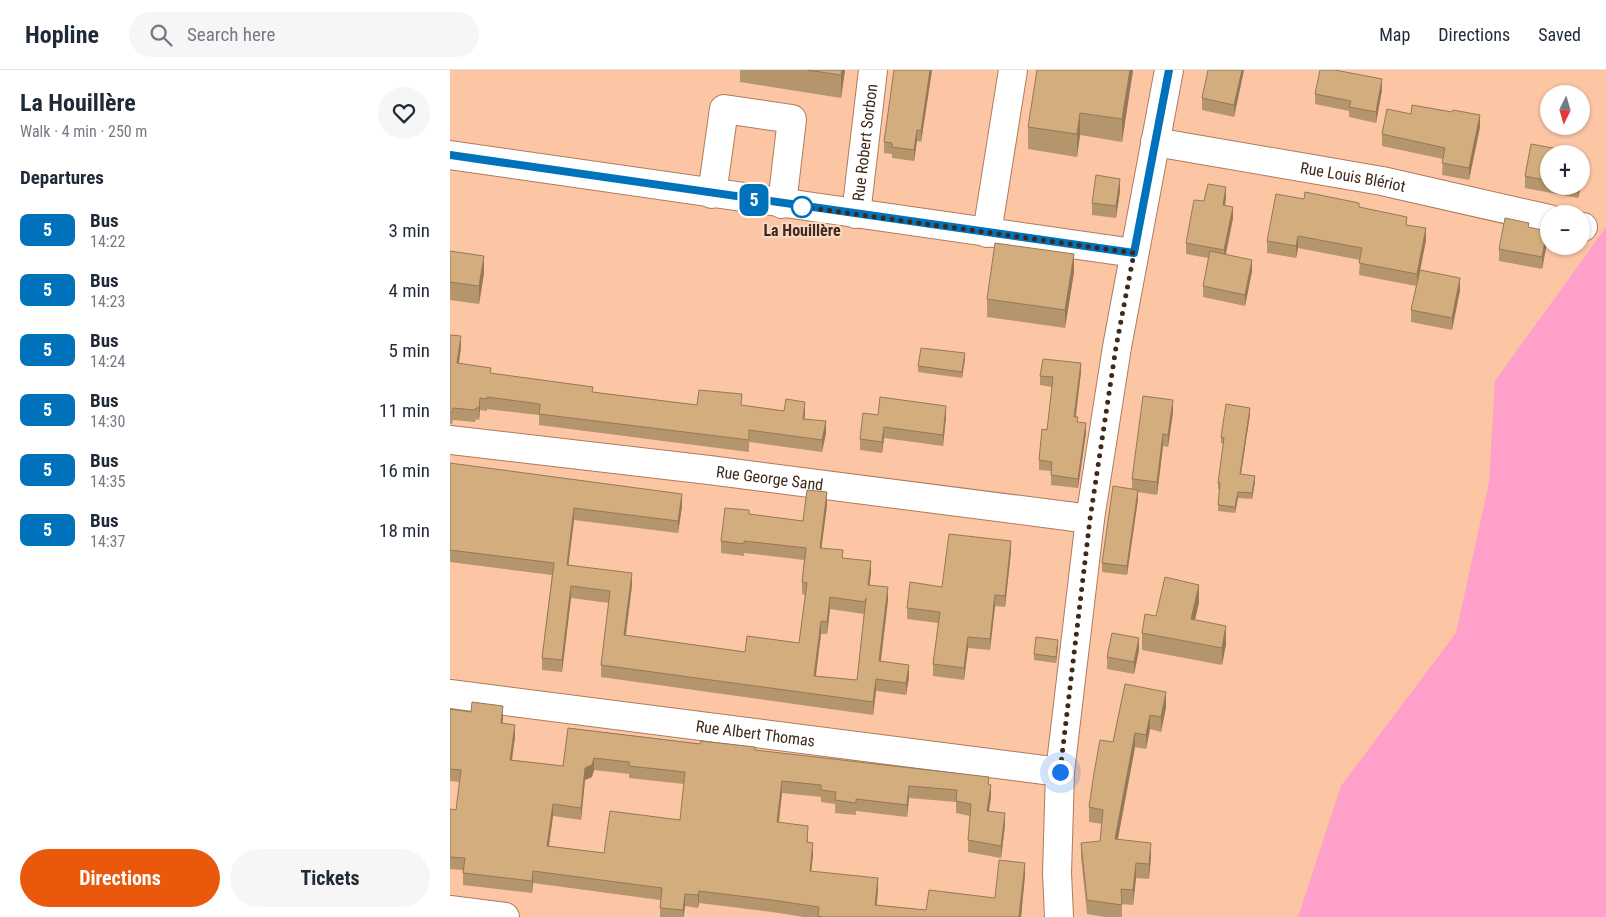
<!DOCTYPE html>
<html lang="en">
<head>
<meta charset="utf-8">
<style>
  body { margin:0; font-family:"Roboto Condensed",sans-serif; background:#f6f6f7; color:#1f2937; height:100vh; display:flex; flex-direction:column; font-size:19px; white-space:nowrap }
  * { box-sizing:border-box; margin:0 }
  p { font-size:16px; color:#747a83 }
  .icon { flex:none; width:28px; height:28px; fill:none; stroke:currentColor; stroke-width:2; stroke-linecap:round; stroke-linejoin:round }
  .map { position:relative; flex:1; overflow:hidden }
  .side { display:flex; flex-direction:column; background:#fff; width:450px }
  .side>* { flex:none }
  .badge { padding:0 10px; border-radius:8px; font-size:18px; line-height:32px }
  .needle { width:32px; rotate:185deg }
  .buttons { position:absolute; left:1090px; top:15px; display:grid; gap:10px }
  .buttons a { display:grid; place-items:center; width:50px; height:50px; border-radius:50%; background:#fff; box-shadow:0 1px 4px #0004; font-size:25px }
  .you { position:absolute; width:25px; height:25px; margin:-12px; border:4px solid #fff; border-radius:50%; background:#1a73e8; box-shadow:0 0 0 8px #1a73e833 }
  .map>.badge { position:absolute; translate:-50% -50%; box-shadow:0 0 0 2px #fff }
  h2 { padding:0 20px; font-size:19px; line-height:45px }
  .round { display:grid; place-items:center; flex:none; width:52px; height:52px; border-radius:26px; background:#f6f6f7 }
  .headline { display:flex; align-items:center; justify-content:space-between; height:85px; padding:0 20px }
  h1 { font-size:24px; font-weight:700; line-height:38px }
  .action { display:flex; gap:10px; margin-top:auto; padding:10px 20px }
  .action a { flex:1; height:58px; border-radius:30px; background:#ea580c; color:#fff; font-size:20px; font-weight:700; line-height:58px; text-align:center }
  .action a+a { background:#f6f6f7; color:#1f2937 }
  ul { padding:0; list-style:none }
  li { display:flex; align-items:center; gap:15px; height:60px; padding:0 20px }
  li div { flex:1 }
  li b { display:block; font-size:19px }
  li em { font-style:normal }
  li .badge { min-width:55px; font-weight:700; text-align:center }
  header { display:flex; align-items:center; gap:30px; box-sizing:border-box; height:70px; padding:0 25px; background:#fff; border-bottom:1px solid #e0e1e3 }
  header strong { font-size:24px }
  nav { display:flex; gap:28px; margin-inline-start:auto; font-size:18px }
  .search { width:350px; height:45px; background:#f6f6f7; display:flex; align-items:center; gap:12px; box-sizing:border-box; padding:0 18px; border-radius:28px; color:#747a83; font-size:19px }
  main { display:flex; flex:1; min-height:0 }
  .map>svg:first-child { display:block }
  .green { fill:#fea0c9 }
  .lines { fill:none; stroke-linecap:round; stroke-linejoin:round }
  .minor-casing { stroke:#ae7b5c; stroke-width:30 }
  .minor { stroke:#fff; stroke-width:28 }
  .wall { fill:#b5956c; fill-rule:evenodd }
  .shaded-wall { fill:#947958 }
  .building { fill:#d3ad7d; stroke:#947958; fill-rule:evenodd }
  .line-casing { stroke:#fff; stroke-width:11 }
  .line { stroke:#0072bc; stroke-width:8 }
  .walk { stroke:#3e291b; stroke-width:5; stroke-dasharray:0 9 }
  .stop-dot { fill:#fff; stroke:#0072bc; stroke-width:2.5 }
  .labels { text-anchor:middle; stroke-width:4.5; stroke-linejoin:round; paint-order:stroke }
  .street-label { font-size:16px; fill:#3e291b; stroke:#fad8c4 }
  .stop-label { font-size:16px; font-weight:bold; fill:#3e291b; stroke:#fad8c4 }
</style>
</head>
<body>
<header>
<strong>Hopline</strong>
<div class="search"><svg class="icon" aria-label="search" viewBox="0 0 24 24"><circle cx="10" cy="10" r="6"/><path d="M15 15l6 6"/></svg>Search here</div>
<nav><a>Map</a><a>Directions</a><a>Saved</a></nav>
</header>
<main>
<section class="side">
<div class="headline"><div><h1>La Houillère</h1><p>Walk · 4 min · 250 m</p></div><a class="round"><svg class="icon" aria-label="heart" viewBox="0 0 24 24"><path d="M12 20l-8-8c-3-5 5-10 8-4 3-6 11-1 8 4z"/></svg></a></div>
<h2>Departures</h2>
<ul>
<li><span class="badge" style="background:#0072bc;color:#fff">5</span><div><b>Bus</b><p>14:22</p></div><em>3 min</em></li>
<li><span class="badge" style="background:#0072bc;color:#fff">5</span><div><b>Bus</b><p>14:23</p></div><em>4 min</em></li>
<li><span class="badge" style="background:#0072bc;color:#fff">5</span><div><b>Bus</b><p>14:24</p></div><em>5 min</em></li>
<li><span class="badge" style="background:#0072bc;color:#fff">5</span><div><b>Bus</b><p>14:30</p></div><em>11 min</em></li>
<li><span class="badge" style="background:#0072bc;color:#fff">5</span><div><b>Bus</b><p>14:35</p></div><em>16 min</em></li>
<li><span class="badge" style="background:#0072bc;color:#fff">5</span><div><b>Bus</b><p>14:37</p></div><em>18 min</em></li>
</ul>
<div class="action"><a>Directions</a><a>Tickets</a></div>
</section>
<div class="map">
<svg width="1156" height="847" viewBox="0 0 1156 847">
  <rect width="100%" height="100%" fill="#fcc5a4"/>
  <!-- green -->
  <path class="green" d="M1156 157V847H848L891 716 1006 563 1039 413 1045 311Z"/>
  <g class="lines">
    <!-- minor casing -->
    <g class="minor-casing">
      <g id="minor">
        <path id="s1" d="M705 72 932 111 1099 149"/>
        <path d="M0 85 684 183"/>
        <path d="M262 124 274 39 342 49 332 134"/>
        <path id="s2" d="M406 144 423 0"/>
        <path d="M1131 157H1133"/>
        <path d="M537 163 563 0"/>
        <path id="s3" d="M0 370 259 400 640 449"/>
        <path id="s4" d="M0 624 610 702"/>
        <path d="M0 840 55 847"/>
        <path d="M609 847 607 803 610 702 640 449 667 277 719 0"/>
      </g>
    </g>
    <!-- minor -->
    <use href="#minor" class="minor"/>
  </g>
  <!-- wall -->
  <path class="wall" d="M290 0H395L391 28 290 12Z
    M482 0 471 72 467 71 464 91 442 88V84L434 83V72Z
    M683 0 672 72 630 65 627 87 578 79V57Z
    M794 0 784 47 752 40V28Z
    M932 20 926 53 899 47V41L865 34V24Z
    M1030 57 1019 110 992 105 993 89 932 76V64Z
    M1081 74 1108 79V84H1099V116H1131L1128 128 1075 118V106Z
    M670 121 666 148 642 145V133Z
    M776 128 775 135 783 148 776 185 802 201 795 236 753 227V216L758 188 736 184V173L754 131Z
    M909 137 957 155 976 170 970 200 1010 220 1002 260 961 252V240L966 216 909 205 910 190 848 178 846 188 817 183V171Z
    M1079 157 1097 173 1092 199 1049 191V179Z
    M0 181 34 203 29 234 0 230Z
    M624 202 615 258 537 247V229Z
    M0 265 11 277 9 293 41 303 143 322 247 335H292L355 344 354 349 376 363 372 382 299 372V382L89 355V345L37 339V341L30 340 29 350 26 349 25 352 3 350 2 354H0Z
    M515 289 512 308 468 302V296Z
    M631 302 626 347 628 352 636 363 628 418 601 415V401L589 400V390L597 360 602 317 590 315V306Z
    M723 342 718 377 713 376 707 425 688 422V429L677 505 652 502V493L682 419V409Z
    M800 344 791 404 805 412 802 429 788 428 785 443 768 441 769 419H768V413L774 374 771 373V367Z
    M428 345 496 347 493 376 434 368 432 383 410 380V369Z
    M0 393 232 436 228 463 124 450 118 495 182 515 176 565 295 582 349 573 355 525 352 524V512L354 490 294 483V486L271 483V471L299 444 353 451 377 435 371 478 393 488 421 503 419 515 438 530 431 591 459 607 456 625 426 621 423 645 151 607V595L159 533 121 528 112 602 92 600V588L102 505 0 492ZM380 539 414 544 407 610 366 606 371 564H377Z
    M561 482 555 537 545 536 540 580 518 578 514 610 483 606V594L488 553 457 549V538L492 517Z
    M749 532 745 550 776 574 772 595 692 580V563L706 546Z
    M608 576 606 593 584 590V584Z
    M689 580 684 604 657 599V587Z
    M675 614 716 637 711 662 700 659 696 679 685 677 668 769 701 787 699 809 686 808 683 835 672 834V847H655L637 844 631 787V773L650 771 652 754 639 752V737L663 672Z
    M0 639 53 648V653L65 667 62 690 113 696 118 658 305 680 539 714 541 727 539 741 555 755 551 788 518 782V770L520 746 506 743V732L459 728 457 747 406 741V745L385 743V734L371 732V727L332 723 329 753 358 768V772L363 785 361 801 428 820 427 835 476 840 545 828 575 805 571 847H354L322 842 249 833 248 838 235 836 234 847H210V830L83 813 82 823 13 815V800L0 799V739L6 740 10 712 0 711ZM144 700 179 704V708L234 714 230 750 154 783 99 776 103 746 131 750 135 710 142 707Z"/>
  <!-- shaded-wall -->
  <path class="shaded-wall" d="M392 0H395L391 28V5Z
    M480 0H482L471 72V61Z
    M680 0H683L672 72V49Z
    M792 0H794L784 47V35Z
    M932 9V20L926 53V42Z
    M630 43V65L627 87V64Z
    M1030 45V57L1019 110V98Z
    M467 60V71L464 91V80Z
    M1133 91V103L1131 113V101Z
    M670 109V121L666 148V136Z
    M1128 116H1131L1128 128Z
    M776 117V128L773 146V135Z
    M783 137V148L774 191V180Z
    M976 158V170L967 216V204Z
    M1097 161V173L1092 199V187Z
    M848 166V178L846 188V176Z
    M624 184V202L615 258V240Z
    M34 186V203L29 234V216Z
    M802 190V201L795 236V225Z
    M1010 208V220L1002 260V248Z
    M11 266V277L7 305V293Z
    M515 283V289L512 308V302Z
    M631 293V302L624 357V347Z
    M30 328V340L29 350V338Z
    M723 330V342L718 377V365Z
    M355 332V344L353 360V349Z
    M496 336V347L493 376V365Z
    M800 338V344L790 410V404Z
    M376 351V363L372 382V370Z
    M636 353V363L628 418V409Z
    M434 357V368L432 383V372Z
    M713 364V376L707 425V412Z
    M805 406V412L802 429V423Z
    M688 420V429L677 505V496Z
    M377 422V435L370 490V478Z
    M788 422V428L785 443V437Z
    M232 424V436L228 463V451Z
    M124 438V450L117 507V495Z
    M561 471V482L555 537V526Z
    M421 491V503L418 527V515Z
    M182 503V515L174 577V565Z
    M749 515V532L741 567V549Z
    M121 516V528L112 602V590Z
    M438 517V530L429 604V591Z
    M545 525V536L540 580V569Z
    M380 527V539L377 564V552Z
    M371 551V564L364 618V606Z
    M776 556V574L772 595V578Z
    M518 567V578L514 610V598Z
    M689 568V580L684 604V592Z
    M608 570V576L606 593V587Z
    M459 595V607L456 625V613Z
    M426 609V621L423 645V632Z
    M716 622V637L711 662V647Z
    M53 636V648L51 665V653Z
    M700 645V659L696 679V665Z
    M65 655V667L60 702V690Z
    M685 663V677L665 784V769Z
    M144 688V700L142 707 135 710 131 750V738L135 698Z
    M332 711V723L327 765V752Z
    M541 715V727L537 753V741Z
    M459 716V728L457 747V735Z
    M103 734V746L97 788V776Z
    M555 743V755L551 788V776Z
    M363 773V785L360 813V801Z
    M701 773V787L699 809V794Z
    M575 793V805L571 847H569Z
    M686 793V808L683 835V820Z
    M83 801V813L82 823V811Z
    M428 808V820L425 847V835Z
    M249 821V833L248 838V825Z
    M235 824V836L233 847V840Z"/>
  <!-- building -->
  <path class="building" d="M357 0H392L391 5Z
    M444 0H480L471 61 467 60 464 80 442 77V73L434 72Z
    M587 0H680L672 49 630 43 627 64 578 57Z
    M758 0H792L784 35 752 28Z
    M870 0H885L932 9 926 42 899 37 901 31 865 24Z
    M962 35 1002 42 1003 40 1030 45 1019 98 992 93 995 78 932 64 937 39 961 44Z
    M1081 74 1108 79 1107 84H1099V111L1075 106Z
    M1131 90 1133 91 1131 101Z
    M646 105 670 109 666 136 642 133Z
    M758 114 776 117 773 135 783 137 774 180 736 173 744 130 754 131Z
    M855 122 909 133V137L957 147 956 155 976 158 967 204 909 193 912 178 848 166 846 176 817 171 826 124 854 129Z
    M1055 148 1079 153 1078 157 1097 161 1092 187 1049 179Z
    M545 173 624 184 615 240 537 229Z
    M0 181 34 186 29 216 0 212Z
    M760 181 802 190 795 225 753 216Z
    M970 200 1010 208 1002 248 961 240Z
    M0 265 11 266 7 293 41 298 40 303 143 317 142 322 247 335 249 320 292 324 291 335 334 341 336 329 355 332 353 349 376 351 372 370 299 360V370L89 344 90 334 37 327V329L30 328 29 338H26L25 340 3 338 2 343 0 342Z
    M471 278 515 283 512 302 468 296Z
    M593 289 631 293 624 347H628L627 352 636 353 628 409 601 405 602 392 589 390 592 359 597 360 603 307 590 306Z
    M693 326 723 330 718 365 713 364 707 412 682 409Z
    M430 327 496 336 493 365 434 357 432 372 410 369 413 343 428 345Z
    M776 334 800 338 790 404 805 406 802 423 788 422 785 437 768 435 770 413H768L774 368 771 367Z
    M0 393 232 424 228 451 124 438 117 495 182 503 174 565 295 582 297 566 349 573 357 513 352 512 356 478 294 471V474L271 471 275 438 299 440V444L353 451 357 420 377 422 370 478 393 480 392 488 421 491 418 515 438 517 429 591 459 595 456 613 426 609 423 632 151 595 160 521 121 516 112 590 92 588 104 493 0 480ZM380 527 415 532 416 528 407 610 364 606 371 551 377 552Z
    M663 416 688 420 677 496 652 493Z
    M499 464 561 471 555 526 545 525 540 569 518 567 514 598 483 594 490 542 457 538 460 512 492 517Z
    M715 507 749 515 741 549 776 556 772 578 692 563 695 544 706 546Z
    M662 563 689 568 684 592 657 587Z
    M586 567 608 570 606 587 584 584Z
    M675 614 716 622 711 647 700 645 696 665 685 663 665 769 701 773 699 794 686 793 683 820 671 819 672 835 637 830 631 773 650 771 653 740 639 737 644 703 650 670 663 672Z
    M22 632 53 636 51 653 65 655 60 690 113 696 118 658 250 674 251 671 305 677V680L539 707 538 714 541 715 537 741 555 743 551 776 518 770 521 734 506 731 507 720 459 716 457 735 406 729V733L385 730 386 722 371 720V715L332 711 327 752 358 756 357 772 363 773 360 801 428 808 425 835 476 840 479 820 545 828 549 790 575 793 569 847H373L368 846 369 837 322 830 249 821 248 825 235 824 233 840 210 838 212 818 83 801 82 811 13 803 15 788 0 787V739L6 740 11 700 0 699V639L21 642ZM144 688 179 692V696L235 702 230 750 160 741 154 783 97 776 103 734 131 738 135 698 142 695Z"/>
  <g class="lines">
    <!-- line casing -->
    <g class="line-casing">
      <path id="line" d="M0 85 684 183 719 0"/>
    </g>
    <!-- line -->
    <use href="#line" class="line"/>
    <!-- walk -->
    <path class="walk" d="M352 137 348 136 684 183 666 277 640 449 610 702"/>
  </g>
  <!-- markers -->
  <circle class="stop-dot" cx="352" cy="137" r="10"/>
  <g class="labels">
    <!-- street labels -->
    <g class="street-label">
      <text dy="6" stroke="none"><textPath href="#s2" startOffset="72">Rue Robert Sorbon</textPath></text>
      <text dy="6" stroke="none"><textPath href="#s1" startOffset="201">Rue Louis Blériot</textPath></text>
      <text dy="6" stroke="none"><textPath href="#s3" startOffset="322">Rue George Sand</textPath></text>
      <text dy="6" stroke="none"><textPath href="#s4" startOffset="308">Rue Albert Thomas</textPath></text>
    </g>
    <!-- stop labels -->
    <g class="stop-label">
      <text x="352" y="166">La Houillère</text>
    </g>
  </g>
</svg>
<div class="buttons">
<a><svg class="needle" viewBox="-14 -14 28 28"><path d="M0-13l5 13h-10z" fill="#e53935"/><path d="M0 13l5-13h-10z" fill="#747a83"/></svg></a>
<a>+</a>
<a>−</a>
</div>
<div class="you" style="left:610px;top:702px"></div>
<b class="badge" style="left:304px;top:130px;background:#0072bc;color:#fff">5</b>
</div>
</main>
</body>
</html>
